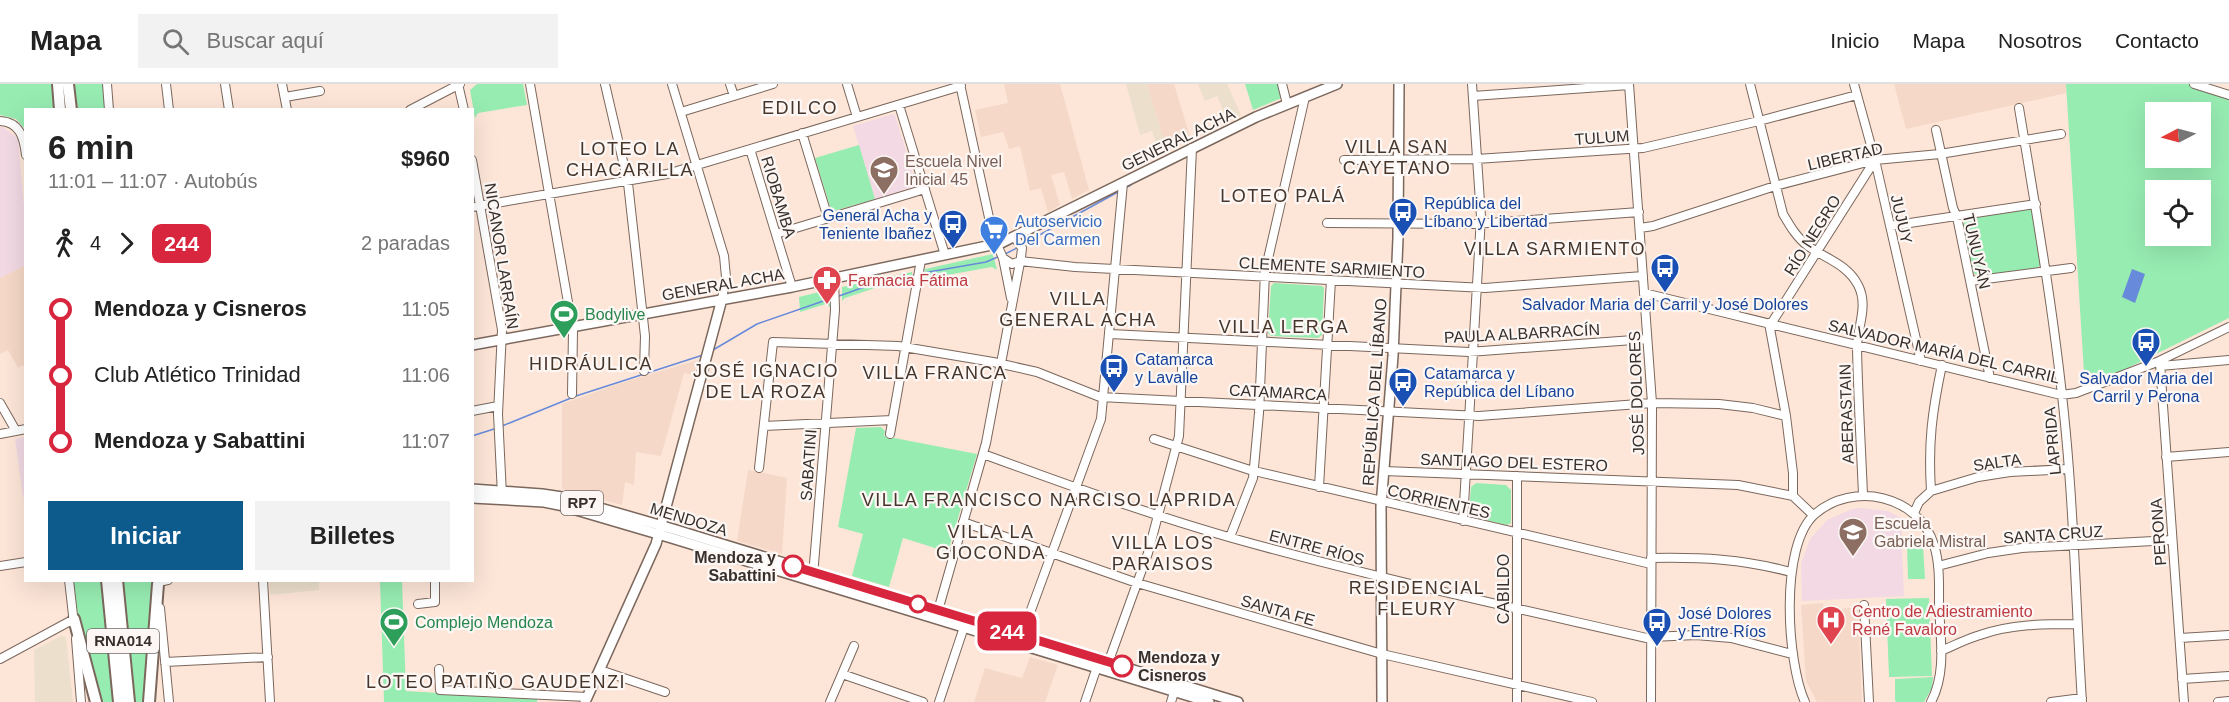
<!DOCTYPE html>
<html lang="es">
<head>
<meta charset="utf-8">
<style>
  body { margin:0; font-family:Arial,sans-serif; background:#f2f2f2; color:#222; height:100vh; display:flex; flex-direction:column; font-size:22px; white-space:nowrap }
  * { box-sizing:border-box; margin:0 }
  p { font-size:20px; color:#767676 }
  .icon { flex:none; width:33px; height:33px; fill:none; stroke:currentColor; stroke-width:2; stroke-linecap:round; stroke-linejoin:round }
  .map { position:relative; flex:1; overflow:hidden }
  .details { position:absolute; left:24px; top:24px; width:450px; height:474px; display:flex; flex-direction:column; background:#fff; border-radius:0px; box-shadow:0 6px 24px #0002 }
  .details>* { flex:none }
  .badge { padding:0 12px; border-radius:9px; font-size:21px; line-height:39px }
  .needle { width:39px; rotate:264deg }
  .buttons { position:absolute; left:2145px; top:18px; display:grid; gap:12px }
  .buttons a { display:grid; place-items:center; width:66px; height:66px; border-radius:0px; background:#fff; box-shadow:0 6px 24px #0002; font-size:30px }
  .map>.badge { position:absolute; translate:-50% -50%; box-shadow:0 0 0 3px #fff }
  .legs { display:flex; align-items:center; gap:9px; height:66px; padding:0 24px; font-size:20px }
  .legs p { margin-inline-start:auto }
  .head { display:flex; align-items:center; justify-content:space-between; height:102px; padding:0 24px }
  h1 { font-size:33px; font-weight:600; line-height:45px }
  .cta { display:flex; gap:12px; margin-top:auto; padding:12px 24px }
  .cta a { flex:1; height:69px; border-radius:0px; background:#0d5a8d; color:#fff; font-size:24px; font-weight:600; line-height:69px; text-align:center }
  .cta a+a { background:#f2f2f2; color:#222 }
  ul { padding:0 24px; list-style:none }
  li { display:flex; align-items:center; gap:21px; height:66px; font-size:22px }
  li i { display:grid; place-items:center; width:9px; height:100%; margin:0 8px; background:currentColor }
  li i::after { content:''; width:15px; height:15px; margin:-8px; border:4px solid; border-radius:50%; background:#fff }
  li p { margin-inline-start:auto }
  li:first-child i { background:linear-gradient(#0000 50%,currentColor 0) }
  li:last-child i { background:linear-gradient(currentColor 50%,#0000 0) }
  header { display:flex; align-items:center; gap:36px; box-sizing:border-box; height:84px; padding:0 30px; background:#fff; border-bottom:2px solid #e0e0e0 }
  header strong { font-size:28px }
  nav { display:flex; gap:33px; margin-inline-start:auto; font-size:21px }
  .search { width:420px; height:54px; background:#f2f2f2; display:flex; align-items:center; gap:15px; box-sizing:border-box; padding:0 21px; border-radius:0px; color:#767676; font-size:22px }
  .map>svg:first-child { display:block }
  .commercial { fill:#ecdfcb }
  .built { fill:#f5d8c7 }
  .education { fill:#f2d9e4 }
  .green { fill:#97ecb2; fill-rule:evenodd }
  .water { fill:#678ada }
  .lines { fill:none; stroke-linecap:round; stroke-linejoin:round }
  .stream { stroke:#678ada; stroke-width:1.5 }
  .minor-casing { stroke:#7b675c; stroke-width:10 }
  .major-casing { stroke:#7b675c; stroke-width:12 }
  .highway-casing { stroke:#7b675c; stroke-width:14 }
  .minor { stroke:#fff; stroke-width:8 }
  .major { stroke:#fff; stroke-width:9 }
  .highway { stroke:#fff; stroke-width:10 }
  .line-1-casing { stroke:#fff; stroke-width:14 }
  .line-1 { stroke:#d7263d; stroke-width:9 }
  .stop-1-dot { fill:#fff; stroke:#d7263d; stroke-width:3 }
  .labels { text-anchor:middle; stroke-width:4.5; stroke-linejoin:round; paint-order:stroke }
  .shield { fill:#fcf7f4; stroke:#726b67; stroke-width:1.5 }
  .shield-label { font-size:15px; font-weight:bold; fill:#372f2a }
  .street-label { font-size:16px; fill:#372f2a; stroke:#fcf7f4 }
  .education-label { font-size:16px; fill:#785e54; stroke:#fcf7f4; text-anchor:start }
  .transit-label { font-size:16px; fill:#164399; stroke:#fcf7f4; text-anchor:start }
  .shop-label { font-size:16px; fill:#366cbe; stroke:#fcf7f4; text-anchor:start }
  .health-label { font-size:16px; fill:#be3a42; stroke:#fcf7f4; text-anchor:start }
  .leisure-label { font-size:16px; fill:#27864d; stroke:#fcf7f4; text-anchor:start }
  .stop-label { font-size:16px; font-weight:bold; fill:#372f2a; stroke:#fcf7f4; text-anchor:end }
  .neighbourhood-label { font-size:18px; letter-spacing:1.5px; fill:#46352a; stroke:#fcf7f4 }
</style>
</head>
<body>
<header>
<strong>Mapa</strong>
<div class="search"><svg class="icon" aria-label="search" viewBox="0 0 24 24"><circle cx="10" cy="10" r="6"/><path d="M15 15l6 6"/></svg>Buscar aquí</div>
<nav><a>Inicio</a><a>Mapa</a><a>Nosotros</a><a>Contacto</a></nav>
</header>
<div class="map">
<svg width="2229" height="618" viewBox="0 0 2229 618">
  <rect width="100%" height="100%" fill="#fde6d8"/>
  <!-- commercial -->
  <path class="commercial" d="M1126 0H1147L1167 67 1160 71 1152 47 1140 51Z
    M1198 0H1227L1241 31 1228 38 1217 12 1205 17Z
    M269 497H319V506L270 511Z
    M61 552 66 553 73 618H35L34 566Z"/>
  <!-- built -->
  <path class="built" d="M1004 0H1060L1089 106 1072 115 1064 88 1051 91 1060 121 1048 128 1041 104 1030 107 1020 62 1009 65 1003 48 981 53 975 26 1008 19Z
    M1147 0H1174L1189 49 1191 54 1167 67Z
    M1894 0H2066V9L1906 45Z
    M25 181V286L23 281 18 284 8 266 0 270V194Z
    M698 276 694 291 684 289 661 372 636 368 634 401 625 398 622 421 562 405V320L621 299Z
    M748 386 787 394 782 470 737 457Z
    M1823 519 1824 527 1858 523 1862 618H1817L1806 597 1801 521Z
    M1030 573 1058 581 1045 618H974L985 584 1022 594Z"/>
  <!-- education -->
  <path class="education" d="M893 30 895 31 916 99 914 103 875 115 853 42Z
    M0 43H3L18 55 25 134 26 181 0 194Z
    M25 353 26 412 23 413 15 355Z
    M1862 424 1888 427 1901 434 1904 512 1802 517 1801 479 1810 455 1827 436 1852 425Z"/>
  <!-- green -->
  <path class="green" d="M0 0H52L54 25 26 26 25 45 16 35 0 31Z
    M74 0H103L105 25H78Z
    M477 0H523L527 21 478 29 475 34 470 6Z
    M1245 0H1281L1284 13 1253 26Z
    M2066 0H2189L2229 12V234L2085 305ZM2156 28H2200V74H2156ZM2156 106H2200V152H2156Z
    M859 61 875 115 834 127 831 126 815 74Z
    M2028 124 2033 128 2042 180 2037 184 1978 192 1972 188 1962 142 1966 135Z
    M993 170 997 186 992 183 936 193V195L922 198 925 185Z
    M912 188V196L881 202 845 214 842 217V203Z
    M1274 199 1322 202 1324 204 1322 251 1318 254 1271 252 1268 249 1271 202Z
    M827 206 830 214V223L826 220 800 228 799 213Z
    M881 343 885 347 884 352 977 370 948 468 903 454 889 503 852 492 863 450 838 443 856 344Z
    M1476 399 1506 401 1511 406V439L1507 441 1473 433 1469 428 1471 403Z
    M1907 461H1923L1925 495H1908Z
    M73 497H102L114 618H99L81 551Z
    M122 497H153L155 513 147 618H135Z
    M380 497H402L406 607 537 615V618H384Z
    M1929 514 1932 592 1889 593 1886 515Z
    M1933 593 1932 604 1924 618H1896L1895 616V595Z"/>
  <!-- water -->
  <path class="water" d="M2132 185 2145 190 2135 219 2122 213Z"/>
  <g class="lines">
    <!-- stream -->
    <path class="stream" d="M1125 104 1131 101
      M1023 160 1118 108
      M1005 170 1019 163
      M923 189 986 178 1000 172
      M839 212 867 202 915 191
      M713 266 757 240 832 214
      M502 342 576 312 703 271
      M472 352 494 345"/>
    <!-- minor casing -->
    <g class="minor-casing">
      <path id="minor" d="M107 0 109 26
        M166 0 169 26
        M225 0 229 26
        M282 0 287 26
        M458 0 464 26
        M530 0 573 247 572 310
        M605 0 628 99 645 252 644 287
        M672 0 724 172 726 193 722 215
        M730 0 734 12
        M847 0 857 33
        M960 0 993 152 1003 174 1011 214
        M1282 0 1287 20
        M1629 0 1652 319 1651 618
        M1750 0 1783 130C1790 142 1797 154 1808 162 1826 175 1847 180 1858 201 1869 222 1857 243 1857 264 1858 313 1861 362 1863 411
        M1854 0 1875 76 1921 277
        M2194 0 2229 11
        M1473 12 1629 1
        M285 13 320 7
        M899 21 945 171
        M2019 24C2039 144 2060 264 2069 386 2075 463 2077 541 2082 618
        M410 26 460 0
        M681 28 773 0
        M0 37C20 38 24 54 26 71
        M1936 46 1953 124 1957 133 1990 294
        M802 49 828 134
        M750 65 792 203
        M472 76 502 246 498 330 502 411
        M1344 76 1476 75 1643 64 1759 37 1857 11
        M472 123 667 90 961 2
        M1327 139 1475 140 1639 128
        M1890 142 2036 120
        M1640 144 1653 142 1775 102 1875 76 1940 70 2061 50
        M776 150 925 105
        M1003 174 1012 180 1020 177 1075 183 1485 204 1643 192
        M1971 197 2071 184
        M1644 209 2061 311 2076 309 2157 278 2229 243
        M1769 239 1786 332 1793 389V412
        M1771 240 1875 76
        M1110 250 1469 268 1647 255
        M2157 278 2160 279 2184 618
        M2160 282 2229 276
        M0 319 16 347
        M472 327 498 322
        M764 342 892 336
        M0 350 26 345
        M890 350 921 176
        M1154 355 1250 386 1651 480
        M983 370C1065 400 1148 430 1232 454 1371 493 1511 523 1651 555
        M2166 373 2229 368
        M759 384 773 258 898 262 993 278 1037 288 1100 313 1479 332 1652 319 1719 320 1753 324 1786 332
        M1384 387 1738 401 1793 412 1813 431
        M1517 392V618
        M1319 403 1331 196
        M1931 407 1978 393 2010 388 2069 385
        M1914 429 1919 418 1931 407C1928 359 1932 328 1942 281
        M1463 437 1481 133 1472 0
        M963 438 1137 499 1382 570 1592 618
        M1230 453 1253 394 1259 329 1265 188 1305 13
        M1651 474C1702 473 1742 475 1791 488
        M0 482 26 478
        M1938 482 1988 469 2022 464 2172 456
        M813 492 835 226 834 194
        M69 496 74 540
        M263 496 270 618
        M158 498 168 496
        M418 520 435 518V496
        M1864 521 1869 618
        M160 524 169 618
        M937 530 986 359 1021 173 1022 164 1015 154
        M1651 553 1696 551 1731 554 1792 570
        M2180 554 2229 551
        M76 555 81 618
        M1020 556 1101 335 1123 99
        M1941 567C1953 562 1966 555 1980 551 2011 540 2044 540 2077 540
        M0 575 74 535
        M165 578 268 573
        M1107 582 1148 469 1179 352 1192 64
        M439 585 440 606 587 613
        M600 586 665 608
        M842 590 923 618
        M2182 595 2229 592
        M830 618 854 562
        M939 618 965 540
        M1085 618 1098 580
        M1171 618 1176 602
        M1805 618C1787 579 1779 461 1815 430 1853 397 1919 411 1934 461 1940 480 1939 501 1939 520 1940 553 1947 588 1931 618
        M2051 618 2082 614
        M2218 618 2229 617"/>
    </g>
    <!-- major casing -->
    <g class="major-casing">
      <path id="major" d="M472 261 792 203 1001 159 1256 33 1337 0
        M472 405 542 410 562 413 673 445 1238 618
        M472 414 544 418 559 421 668 453 1209 618
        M585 618 656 460 722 215
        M1382 618 1381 422 1393 272 1398 154 1399 0"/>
    </g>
    <!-- highway casing -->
    <g class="highway-casing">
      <path id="highway" d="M58 0 60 26
        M68 0 71 26
        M107 496 119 618
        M117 496 129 618
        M74 535 96 618
        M149 618 158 500"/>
    </g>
    <!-- minor -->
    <use href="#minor" class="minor"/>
    <!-- major -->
    <use href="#major" class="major"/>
    <!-- highway -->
    <use href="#highway" class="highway"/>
  </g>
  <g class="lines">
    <!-- line-1 casing -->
    <g class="line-1-casing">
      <path id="line-1" d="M793 482 1122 582"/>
    </g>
    <!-- line-1 -->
    <use href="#line-1" class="line-1"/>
  </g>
  <!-- icons -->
  <defs>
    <g id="school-pin" transform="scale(1.5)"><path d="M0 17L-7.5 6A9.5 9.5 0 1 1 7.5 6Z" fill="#8d6e63" stroke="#fcf7f4"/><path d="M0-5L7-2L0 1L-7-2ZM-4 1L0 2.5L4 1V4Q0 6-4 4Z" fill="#fff"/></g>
    <g id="bus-pin" transform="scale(1.5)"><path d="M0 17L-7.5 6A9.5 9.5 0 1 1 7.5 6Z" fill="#1a4fb4" stroke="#fcf7f4"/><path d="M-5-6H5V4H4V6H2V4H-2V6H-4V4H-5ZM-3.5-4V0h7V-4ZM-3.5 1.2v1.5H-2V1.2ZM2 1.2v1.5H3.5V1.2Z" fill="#fff"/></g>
    <g id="supermarket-pin" transform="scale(1.5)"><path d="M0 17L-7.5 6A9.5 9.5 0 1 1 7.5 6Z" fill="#3f7fe0" stroke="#fcf7f4"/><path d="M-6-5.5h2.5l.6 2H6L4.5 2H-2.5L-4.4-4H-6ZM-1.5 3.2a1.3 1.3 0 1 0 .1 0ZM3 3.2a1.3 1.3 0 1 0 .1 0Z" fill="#fff"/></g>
    <g id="pharmacy-pin" transform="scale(1.5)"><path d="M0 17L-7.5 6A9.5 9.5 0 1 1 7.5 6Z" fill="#e0444e" stroke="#fcf7f4"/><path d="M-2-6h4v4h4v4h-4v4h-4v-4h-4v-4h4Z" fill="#fff"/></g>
    <g id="stadium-pin" transform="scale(1.5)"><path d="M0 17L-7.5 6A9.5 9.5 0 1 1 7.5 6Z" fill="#2e9e5b" stroke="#fcf7f4"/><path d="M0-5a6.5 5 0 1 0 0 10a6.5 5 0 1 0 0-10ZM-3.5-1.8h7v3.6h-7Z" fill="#fff"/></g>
    <g id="hospital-pin" transform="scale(1.5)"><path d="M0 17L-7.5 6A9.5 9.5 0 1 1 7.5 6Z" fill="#e0444e" stroke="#fcf7f4"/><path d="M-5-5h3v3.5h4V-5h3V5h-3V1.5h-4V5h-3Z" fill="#fff"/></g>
  </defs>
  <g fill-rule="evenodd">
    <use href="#school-pin" x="884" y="86"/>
    <use href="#bus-pin" x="1403" y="128"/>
    <use href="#bus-pin" x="953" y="140"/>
    <use href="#supermarket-pin" x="994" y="146"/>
    <use href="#bus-pin" x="1665" y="184"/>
    <use href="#pharmacy-pin" x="827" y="196"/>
    <use href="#stadium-pin" x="564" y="230"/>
    <use href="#bus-pin" x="2146" y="258"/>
    <use href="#bus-pin" x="1114" y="284"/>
    <use href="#bus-pin" x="1403" y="298"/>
    <use href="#school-pin" x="1853" y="448"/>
    <use href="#hospital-pin" x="1831" y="536"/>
    <use href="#stadium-pin" x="394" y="538"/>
    <use href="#bus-pin" x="1657" y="538"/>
  </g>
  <!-- markers -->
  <g class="stop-1-dot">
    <circle cx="793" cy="482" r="10"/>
    <circle cx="918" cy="520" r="8"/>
    <circle cx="1122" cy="582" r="10"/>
  </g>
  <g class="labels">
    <!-- shield labels -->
    <g class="shield">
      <rect x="561" y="407" width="42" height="24" rx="4.5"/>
      <rect x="87" y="545" width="72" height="24" rx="4.5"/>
    </g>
    <g class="shield-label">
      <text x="582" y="424">RP7</text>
      <text x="123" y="562">RNA014</text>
    </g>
    <!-- street labels -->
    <g class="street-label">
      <text transform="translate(1602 53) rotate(-4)" y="6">TULUM</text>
      <text transform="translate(1178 55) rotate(-26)" y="6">GENERAL ACHA</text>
      <text transform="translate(1845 72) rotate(-13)" y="6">LIBERTAD</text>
      <text transform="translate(779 113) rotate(73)" y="6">RIOBAMBA</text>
      <text transform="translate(1902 135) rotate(77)" y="6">JUJUY</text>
      <text transform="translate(1812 151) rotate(-58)" y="6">RÍO NEGRO</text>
      <text transform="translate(1977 167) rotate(77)" y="6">TUNUYÁN</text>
      <text transform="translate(502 172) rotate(81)" y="6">NICANOR LARRAÍN</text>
      <text transform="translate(1332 183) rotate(3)" y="6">CLEMENTE SARMIENTO</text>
      <text transform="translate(723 200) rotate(-10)" y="6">GENERAL ACHA</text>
      <text transform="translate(1522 249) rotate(-3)" y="6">PAULA ALBARRACÍN</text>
      <text transform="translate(1944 267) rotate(13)" y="6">SALVADOR MARÍA DEL CARRIL</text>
      <text transform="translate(1278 308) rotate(3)" y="6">CATAMARCA</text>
      <text transform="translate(1374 308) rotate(-86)" y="6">REPÚBLICA DEL LÍBANO</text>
      <text transform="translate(1636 309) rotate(-92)" y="6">JOSÉ DOLORES</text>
      <text transform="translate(1846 330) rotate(-92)" y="6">ABERASTAIN</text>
      <text transform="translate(2052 357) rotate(-95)" y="6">LAPRIDA</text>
      <text transform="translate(1514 378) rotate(2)" y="6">SANTIAGO DEL ESTERO</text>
      <text transform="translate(1997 378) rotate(-8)" y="6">SALTA</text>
      <text transform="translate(808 381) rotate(-86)" y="6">SABATINI</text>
      <text transform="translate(1439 417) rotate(13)" y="6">CORRIENTES</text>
      <text transform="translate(689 435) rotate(17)" y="6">MENDOZA</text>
      <text transform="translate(2158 448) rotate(-94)" y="6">PERONA</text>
      <text transform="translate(2053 450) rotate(-4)" y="6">SANTA CRUZ</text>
      <text transform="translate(1317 463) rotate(15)" y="6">ENTRE RÍOS</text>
      <text transform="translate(1503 505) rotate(-90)" y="6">CABILDO</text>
      <text transform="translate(1278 526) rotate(16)" y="6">SANTA FE</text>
    </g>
    <!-- education labels -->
    <g class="education-label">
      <text x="905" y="83">Escuela Nivel<tspan x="905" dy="18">Inicial 45</tspan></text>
      <text x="1874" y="445">Escuela<tspan x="1874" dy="18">Gabriela Mistral</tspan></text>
    </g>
    <!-- transit labels -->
    <g class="transit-label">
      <text x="1424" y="125">República del<tspan x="1424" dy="18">Líbano y Libertad</tspan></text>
      <text x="932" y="137" text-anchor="end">General Acha y<tspan x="932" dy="18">Teniente Ibañez</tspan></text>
      <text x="1665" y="226" text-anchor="middle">Salvador Maria del Carril y José Dolores</text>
      <text x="1135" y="281">Catamarca<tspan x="1135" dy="18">y Lavalle</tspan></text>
      <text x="1424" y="295">Catamarca y<tspan x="1424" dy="18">República del Líbano</tspan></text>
      <text x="2146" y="300" text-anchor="middle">Salvador Maria del<tspan x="2146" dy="18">Carril y Perona</tspan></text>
      <text x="1678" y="535">José Dolores<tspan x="1678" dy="18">y Entre Ríos</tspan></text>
    </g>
    <!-- shop labels -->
    <g class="shop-label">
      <text x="1015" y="143">Autoservicio<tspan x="1015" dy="18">Del Carmen</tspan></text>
    </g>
    <!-- health labels -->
    <g class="health-label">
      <text x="848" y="202">Farmacia Fátima</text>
      <text x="1852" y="533">Centro de Adiestramiento<tspan x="1852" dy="18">René Favaloro</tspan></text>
    </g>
    <!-- leisure labels -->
    <g class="leisure-label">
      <text x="585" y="236">Bodylive</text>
      <text x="415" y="544">Complejo Mendoza</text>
    </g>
    <!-- stop labels -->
    <g class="stop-label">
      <text x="776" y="479">Mendoza y<tspan x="776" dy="18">Sabattini</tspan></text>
      <text x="1138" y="579" text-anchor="start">Mendoza y<tspan x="1138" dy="18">Cisneros</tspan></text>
    </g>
    <!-- neighbourhood labels -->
    <g class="neighbourhood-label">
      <text x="800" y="30">EDILCO</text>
      <text x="1397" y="69">VILLA SAN<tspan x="1397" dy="21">CAYETANO</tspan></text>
      <text x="630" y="71">LOTEO LA<tspan x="630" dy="21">CHACARILLA</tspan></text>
      <text x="1283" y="118">LOTEO PALÁ</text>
      <text x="1555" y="171">VILLA SARMIENTO</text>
      <text x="1078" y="221">VILLA<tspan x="1078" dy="21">GENERAL ACHA</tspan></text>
      <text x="1284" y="249">VILLA LERGA</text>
      <text x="591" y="286">HIDRÁULICA</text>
      <text x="766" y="293">JOSÉ IGNACIO<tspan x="766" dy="21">DE LA ROZA</tspan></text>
      <text x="935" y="295">VILLA FRANCA</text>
      <text x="1049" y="422">VILLA FRANCISCO NARCISO LAPRIDA</text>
      <text x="991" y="454">VILLA LA<tspan x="991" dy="21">GIOCONDA</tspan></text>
      <text x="1163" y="465">VILLA LOS<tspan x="1163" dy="21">PARAISOS</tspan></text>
      <text x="1417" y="510">RESIDENCIAL<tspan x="1417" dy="21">FLEURY</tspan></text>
      <text x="496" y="604">LOTEO PATIÑO GAUDENZI</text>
    </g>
  </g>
</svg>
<div class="buttons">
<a><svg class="needle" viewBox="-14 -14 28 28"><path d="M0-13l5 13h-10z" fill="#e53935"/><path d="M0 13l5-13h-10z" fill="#767676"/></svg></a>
<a><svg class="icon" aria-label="locate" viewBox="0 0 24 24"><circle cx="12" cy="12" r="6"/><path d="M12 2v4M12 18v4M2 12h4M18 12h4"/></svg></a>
</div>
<b class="badge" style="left:1007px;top:547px;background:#d7263d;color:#fff">244</b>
<section class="details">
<div class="head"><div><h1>6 min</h1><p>11:01 – 11:07 · Autobús</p></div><b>$960</b></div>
<div class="legs"><svg class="icon" aria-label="walk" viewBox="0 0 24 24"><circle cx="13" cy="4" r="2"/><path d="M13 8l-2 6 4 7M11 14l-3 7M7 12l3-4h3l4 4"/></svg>4<svg class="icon" aria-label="forward" viewBox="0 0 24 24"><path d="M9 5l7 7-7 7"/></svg><b class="badge" style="background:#d7263d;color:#fff">244</b><p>2 paradas</p></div>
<ul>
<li><i style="color:#d7263d"></i><b>Mendoza y Cisneros</b><p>11:05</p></li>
<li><i style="color:#d7263d"></i><span>Club Atlético Trinidad</span><p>11:06</p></li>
<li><i style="color:#d7263d"></i><b>Mendoza y Sabattini</b><p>11:07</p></li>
</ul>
<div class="cta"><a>Iniciar</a><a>Billetes</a></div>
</section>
</div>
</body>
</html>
